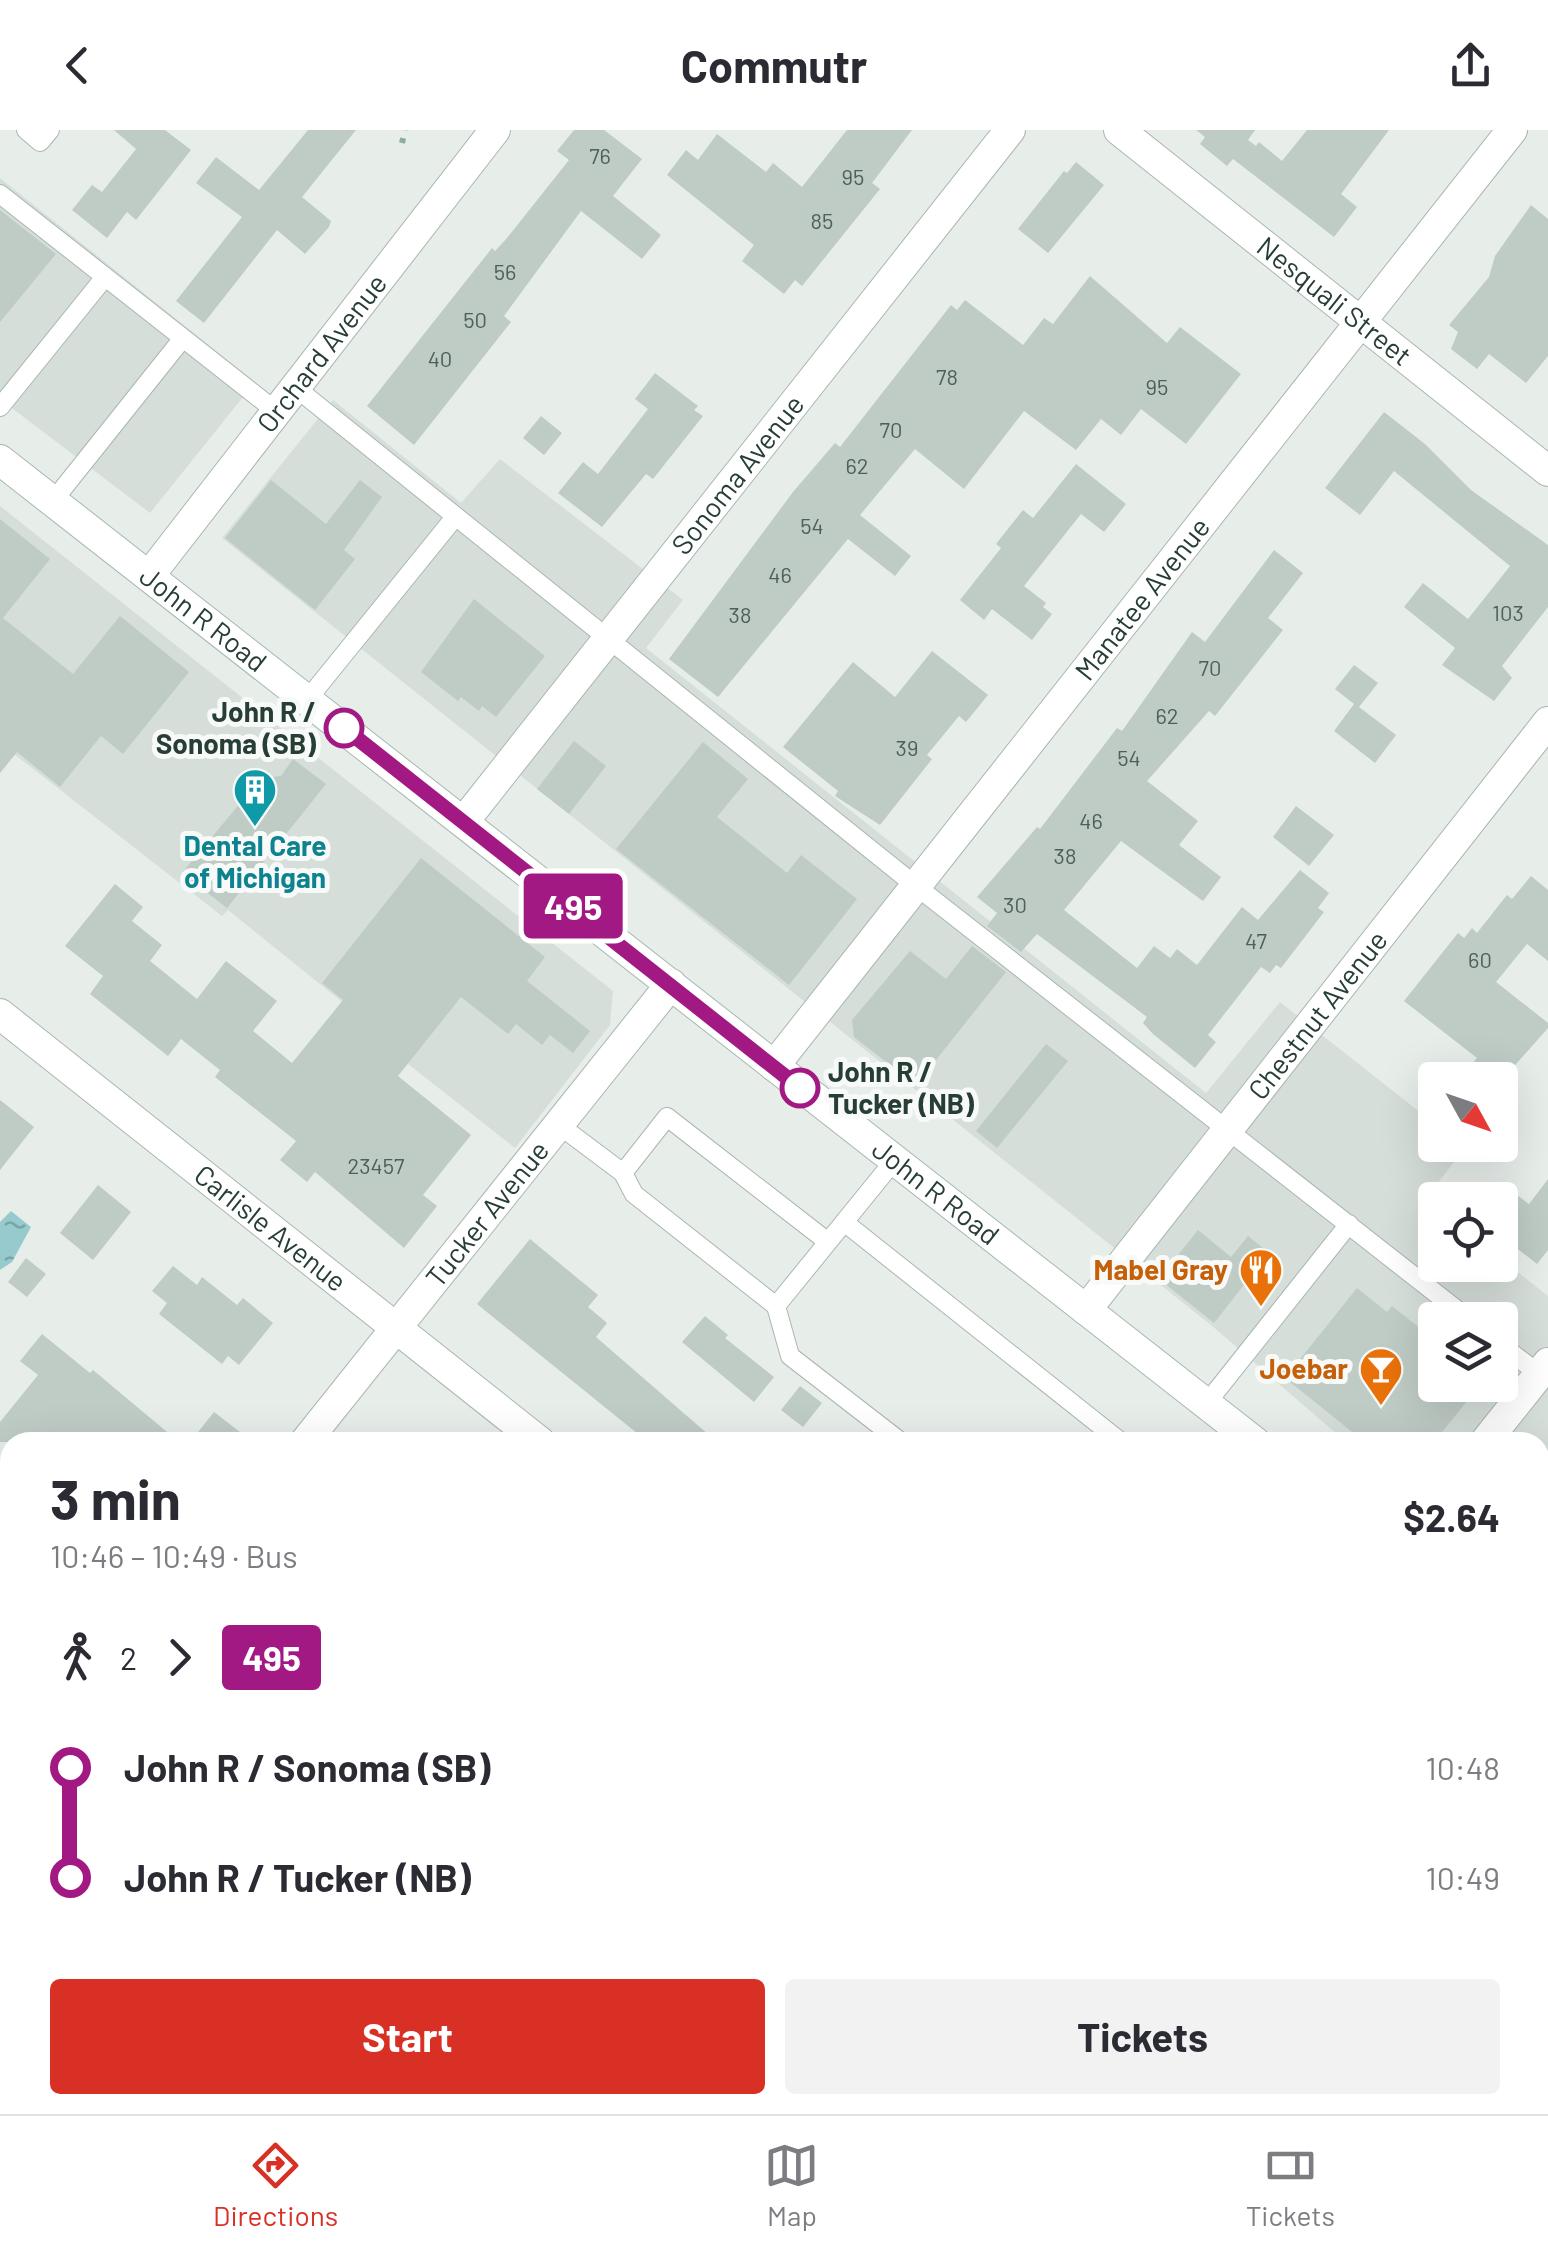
<!DOCTYPE html>
<html lang="en">
<head>
<meta charset="utf-8">
<style>
  body { margin:0; font-family:Barlow,sans-serif; background:#f2f2f3; color:#2b2b33; height:100vh; display:flex; flex-direction:column; font-size:38px; white-space:nowrap }
  * { box-sizing:border-box; margin:0 }
  p { font-size:32px; color:#7c7c81 }
  .icon { flex:none; width:55px; height:55px; fill:none; stroke:currentColor; stroke-width:2; stroke-linecap:round; stroke-linejoin:round }
  .map { position:relative; flex:1; overflow:hidden }
  .drawer { position:absolute; left:0px; top:1302px; width:1550px; height:682px; display:flex; flex-direction:column; background:#fff; border-radius:30px 30px 0 0; box-shadow:0 10px 40px #0002 }
  .drawer>* { flex:none }
  .badge { padding:0 20px; border-radius:8px; font-size:35px; line-height:65px }
  .needle { width:65px; rotate:130deg }
  .controls { position:absolute; left:1418px; top:932px; display:grid; gap:20px }
  .controls a { display:grid; place-items:center; width:100px; height:100px; border-radius:10px; background:#fff; box-shadow:0 10px 40px #0002; font-size:50px }
  .map>.badge { position:absolute; translate:-50% -50%; box-shadow:0 0 0 5px #fff }
  .legs { display:flex; align-items:center; gap:15px; height:110px; padding:0 50px; font-size:32px }
  .legs p { margin-inline-start:auto }
  .summary { display:flex; align-items:center; justify-content:space-between; height:170px; padding:0 50px }
  h1 { font-size:55px; font-weight:700; line-height:75px }
  .button { display:flex; gap:20px; margin-top:auto; padding:20px 50px }
  .button a { flex:1; height:115px; border-radius:10px; background:#d93025; color:#fff; font-size:40px; font-weight:700; line-height:115px; text-align:center }
  .button a+a { background:#f2f2f3; color:#2b2b33 }
  ul { padding:0 50px; list-style:none }
  li { display:flex; align-items:center; gap:35px; height:110px; font-size:38px }
  li i { display:grid; place-items:center; width:15px; height:100%; margin:0 12px; background:currentColor }
  li i::after { content:''; width:25px; height:25px; margin:-12px; border:8px solid; border-radius:50%; background:#fff }
  li p { margin-inline-start:auto }
  li:first-child i { background:linear-gradient(#0000 50%,currentColor 0) }
  li:last-child i { background:linear-gradient(currentColor 50%,#0000 0) }
  header { display:flex; justify-content:space-between; align-items:center; height:130px; padding:0 50px; background:#fff; font-size:45px; font-weight:700 }
  .tabs { display:flex; justify-content:space-around; align-items:center; height:140px; border-top:2px solid #e1e1e2; background:#fff; font-size:28px; color:#7c7c81 }
  .tabs a { display:grid; justify-items:center; gap:5px }
  .tabs .current { color:#d93025 }
  .map>svg:first-child { display:block }
  .built { fill:#d5ded9; fill-rule:evenodd }
  .water { fill:url(#water-ripples) }
  .building { fill:#bfcbc5 }
  .lines { fill:none; stroke-linecap:round; stroke-linejoin:round }
  .service-casing { stroke:#aab6b0; stroke-width:20 }
  .minor-casing { stroke:#aab6b0; stroke-width:32 }
  .tertiary-casing { stroke:#aab6b0; stroke-width:32 }
  .secondary-casing { stroke:#a6b8b0; stroke-width:32 }
  .path { stroke:#8bae9e; stroke-width:6; stroke-dasharray:5 8; stroke-linecap:butt }
  .service { stroke:#fff; stroke-width:18 }
  .minor { stroke:#fff; stroke-width:30 }
  .tertiary { stroke:#fff; stroke-width:30 }
  .secondary { stroke:#fff; stroke-width:30 }
  .line-1-casing { stroke:#fff; stroke-width:22 }
  .line-1 { stroke:#a31984; stroke-width:15 }
  .stop-1-dot { fill:#fff; stroke:#a31984; stroke-width:5 }
  .labels { text-anchor:middle; stroke-width:10; stroke-linejoin:round; paint-order:stroke }
  .number-label { font-size:22px; fill:#4d6159 }
  .street-label { font-size:28px; fill:#273e35; stroke:#f7faf8 }
  .stop-label { font-size:28px; font-weight:bold; fill:#273e35; stroke:#f7faf8; text-anchor:end }
  .culture-label { font-size:28px; font-weight:bold; fill:#0d838f; stroke:#f7faf8 }
  .food-label { font-size:28px; font-weight:bold; fill:#c56008; stroke:#f7faf8; text-anchor:end }
</style>
</head>
<body>
<header><svg class="icon" aria-label="back" viewBox="0 0 24 24"><path d="M15 5l-7 7 7 7"/></svg>Commutr<svg class="icon" aria-label="share" viewBox="0 0 24 24"><path d="M12 15V3M7 8l5-5 5 5M5 13v7h14v-7"/></svg></header>
<div class="map">
<svg width="1548" height="1984" viewBox="0 0 1548 1984">
  <defs>
    <pattern id="water-ripples" width="26" height="14" patternUnits="userSpaceOnUse" patternTransform="scale(2.5)"><rect width="26" height="14" fill="#96cacc"/><path d="M2 4q2-2 4 0t4 0M15 11q2-2 4 0t4 0" fill="none" stroke="#7aa5a6"/></pattern>
  </defs>
  <rect width="100%" height="100%" fill="#e7eeea"/>
  <!-- built -->
  <path class="built" d="M0 48 255 252 150 383 0 269Z
    M333 270 461 373 500 329 683 470 646 518 1206 963 1280 872 1435 994V1015L1465 1018 1426 1068 1435 1076V1135H1500V1128L1548 1166V1462L1540 1456V1312H1346L1211 1195 222 408ZM1435 1190H1500V1255H1435Z
    M0 376 613 861 610 895 515 1018 408 934 412 928 228 780 222 786 0 613Z
    M1540 1591 1548 1597V1809L1540 1818Z"/>
  <!-- water -->
  <path class="water" d="M11 1081 31 1097 12 1132 0 1140V1092Z"/>
  <!-- building -->
  <path class="building" d="M114 0H165L191 20 136 90 127 82 107 108 72 80 92 55 102 62 136 19Z
    M308 0H356L302 67 331 91 329 97 305 124 277 100 204 193 176 171 242 87 196 53 216 27 259 60Z
    M574 0H604L642 29 613 66 661 105 642 129 581 81 504 186 511 192 414 315 367 276 492 118 495 121 507 108 569 30 557 21Z
    M847 0H912L872 53 880 59 802 156 795 150 784 164 742 131 754 115 667 45 686 20 698 30 717 4 766 42 773 33 802 57Z
    M1196 0H1255L1248 10 1256 16 1259 12 1282 31 1307 0H1389L1341 64 1357 77 1334 107 1233 29 1227 36 1200 14 1205 7Z
    M1076 32 1104 55 1048 123 1018 99 1064 41 1067 43Z
    M1531 75 1548 89V226L1526 253 1489 224 1477 239 1451 219 1458 202 1449 195 1489 147 1495 126Z
    M0 80 56 124 0 192Z
    M1090 146 1167 213 1180 197 1241 244 1186 314 1141 279 1121 305 1101 289 1076 320 1024 281 964 359 915 319 860 385 911 426 895 446 848 409 718 567 669 529 793 362 835 313 840 317 951 175 957 180 965 170 1023 215 1044 188 1053 194Z
    M655 243 698 276 694 280 703 286 653 349 646 344 602 397 558 363 583 332 598 344 648 279 635 269Z
    M1384 282 1425 314 1471 360 1548 415V477L1502 536 1512 548 1494 571 1442 535 1455 518 1404 477 1423 453 1468 489 1510 436 1394 341 1360 385 1325 358Z
    M541 286 562 303 544 325 523 308Z
    M1076 334 1126 374 1104 402 1081 384 1024 456 1046 473 1043 477 1052 484 1032 510 992 479 984 490 960 470 1001 418 996 414 1023 380 1033 388Z
    M271 350 326 394 360 350 382 367 344 420 355 429 315 480 225 408Z
    M0 389 50 429 3 488 73 544 120 486 189 542 123 624 101 606 60 657 17 622 0 643Z
    M1274 420 1303 443 1268 488 1283 500 1215 586 1209 581 1147 651 1198 691 1179 715 1221 747 1203 771 1121 711 1064 780 1137 838 1154 816 1170 828 1177 819 1197 835 1242 777 1258 790 1300 740 1329 763 1318 778 1324 782 1281 838 1276 835 1270 843 1261 837 1208 905 1216 912 1195 938 1153 904 1143 893 1147 887 1037 804 1021 822 987 796 997 783 977 767 1037 697 1040 699 1117 598 1122 601 1192 502 1205 512Z
    M474 469 545 526 496 587 482 576 479 581 461 567 458 571 421 542Z
    M932 521 988 565 966 592 959 586 927 625 932 629 880 695 835 666 838 661 783 617 853 532 895 567Z
    M1354 535 1378 553 1359 577 1396 605 1375 633 1334 601 1354 574 1335 559Z
    M574 611 606 636 569 684 537 659Z
    M703 612 748 649 717 687 787 743 801 725 857 769 789 855 616 719Z
    M293 629 326 654 227 778 182 743 261 648 281 646Z
    M1296 676 1334 705 1309 736 1273 707Z
    M421 728 545 827 527 851 590 901 573 923 550 905 542 915 516 894 508 904 461 867 398 946 471 1005 423 1065 437 1076 404 1118 315 1042 307 1052 280 1030 296 1011 215 947 220 940 181 909 168 926 90 864 103 846 65 816 115 754 143 777 132 791 162 815 150 831 197 869 226 831 277 871 253 901 292 933 343 870 322 853Z
    M1531 746 1548 760V831L1527 814 1496 852 1548 893V898L1502 950H1459L1477 928 1404 871 1458 803 1464 808 1472 798 1477 803 1507 765 1512 769Z
    M972 816 1006 842 916 955 854 907 852 890 910 821 946 849Z
    M1046 914 1068 931 997 1018 976 1001Z
    M0 970 34 997 0 1040Z
    M1548 1049V1120L1537 1134 1500 1105V1088L1517 1065 1529 1074Z
    M98 1055 131 1082 93 1130 60 1103Z
    M1198 1100 1231 1127 1248 1106 1269 1123 1214 1193 1159 1149Z
    M530 1109 598 1165 588 1177 607 1193 596 1207 717 1312H648L477 1174Z
    M26 1128 46 1144 27 1167 8 1152Z
    M173 1136 197 1155 202 1147 237 1175 243 1168 273 1193 239 1235 228 1226 222 1234 159 1184 167 1173 152 1161Z
    M1357 1158 1387 1182 1392 1176 1435 1210V1255H1480L1434 1312H1357L1356 1305 1285 1248Z
    M705 1186 728 1205 725 1208 774 1247 754 1272 682 1212Z
    M42 1204 90 1243 93 1240 179 1312H0V1292L38 1245 20 1231Z
    M800 1256 822 1273 803 1297 781 1280Z
    M214 1282 253 1312H190Z"/>
  <g class="lines">
    <!-- service casing -->
    <g class="service-casing">
      <path id="service" d="M26 0 40 12 50 0
        M0 64 277 282
        M296 258 916 756 1470 1190
        M0 277 105 147
        M53 371 183 208
        M307 570 455 387
        M559 995 623 1043 634 1064 776 1176 893 1032
        M623 1043 667 987 828 1112
        M844 1092 1121 1312
        M776 1176 790 1226 901 1312
        M1500 1214 1539 1244
        M1206 1274 1349 1094
        M1540 1798 1548 1805"/>
    </g>
    <!-- minor casing -->
    <g class="minor-casing">
      <g id="minor">
        <path id="s1" d="M1119 0 1548 341"/>
        <path id="s2" d="M149 446 495 0"/>
        <path id="s3" d="M465 690 1010 0"/>
        <path id="s4" d="M0 884 540 1312"/>
        <path id="s5" d="M774 936 1512 0"/>
        <path id="s6" d="M1086 1180 1548 592"/>
        <path id="s7" d="M305 1312 671 854"/>
        <path d="M1485 1312 1548 1233"/>
        <path d="M0 1425 10 1433"/>
        <path d="M0 1694 10 1682"/>
        <path d="M0 1968 20 1984"/>
        <path d="M690 1975 701 1984"/>
        <path d="M1372 1975 1383 1984"/>
      </g>
    </g>
    <!-- tertiary casing -->
    <g class="tertiary-casing">
      <path id="tertiary" d="M1540 1897 1548 1887
        M1471 1984 1479 1975"/>
    </g>
    <!-- secondary casing -->
    <g class="secondary-casing">
      <g id="secondary">
        <path id="s8" d="M0 330 1255 1312"/>
        <path d="M1540 1535 1548 1541"/>
      </g>
    </g>
    <!-- path -->
    <path class="path" d="M402 13 405 0"/>
    <!-- service -->
    <use href="#service" class="service"/>
    <!-- minor -->
    <use href="#minor" class="minor"/>
    <!-- tertiary -->
    <use href="#tertiary" class="tertiary"/>
    <!-- secondary -->
    <use href="#secondary" class="secondary"/>
  </g>
  <g class="lines">
    <!-- line-1 casing -->
    <g class="line-1-casing">
      <path id="line-1" d="M344 598 800 958"/>
    </g>
    <!-- line-1 -->
    <use href="#line-1" class="line-1"/>
  </g>
  <!-- icons -->
  <defs>
    <g id="building-pin" transform="scale(2.25)"><path d="M0 17L-7.5 6A9.5 9.5 0 1 1 7.5 6Z" fill="#0f9aa8" stroke="#f7faf8"/><path d="M-4-6H4V6H1V3H-1V6H-4ZM-2.5-4.3h1.7v1.8h-1.7ZM.8-4.3h1.7v1.8H.8ZM-2.5-1h1.7V.8h-1.7ZM.8-1h1.7V.8H.8Z" fill="#fff"/></g>
    <g id="restaurant-pin" transform="scale(2.25)"><path d="M0 17L-7.5 6A9.5 9.5 0 1 1 7.5 6Z" fill="#e8710a" stroke="#f7faf8"/><path d="M-5-6h1v4h1v-4h1v4h1v-4h1v5L-1.5 .5V6h-2V.5L-5-1ZM5-6V6H3V1.5H1.5Q1.5-4 5-6Z" fill="#fff"/></g>
    <g id="bar-pin" transform="scale(2.25)"><path d="M0 17L-7.5 6A9.5 9.5 0 1 1 7.5 6Z" fill="#e8710a" stroke="#f7faf8"/><path d="M-6-5H6L.8 .8V4.5H3.5V6h-7V4.5H-.8V.8Z" fill="#fff"/></g>
  </defs>
  <g fill-rule="evenodd">
    <use href="#building-pin" x="255" y="660"/>
    <use href="#restaurant-pin" x="1261" y="1140"/>
    <use href="#bar-pin" x="1381" y="1239"/>
  </g>
  <!-- markers -->
  <g class="stop-1-dot">
    <circle cx="344" cy="598" r="18"/>
    <circle cx="800" cy="958" r="18"/>
  </g>
  <g class="labels">
    <!-- number labels -->
    <g class="number-label">
      <text x="600" y="34">76</text>
      <text x="853" y="55">95</text>
      <text x="822" y="99">85</text>
      <text x="505" y="150">56</text>
      <text x="475" y="198">50</text>
      <text x="440" y="237">40</text>
      <text x="947" y="255">78</text>
      <text x="1157" y="265">95</text>
      <text x="891" y="308">70</text>
      <text x="857" y="344">62</text>
      <text x="812" y="404">54</text>
      <text x="780" y="453">46</text>
      <text x="1508" y="491">103</text>
      <text x="740" y="493">38</text>
      <text x="1210" y="546">70</text>
      <text x="1167" y="594">62</text>
      <text x="907" y="626">39</text>
      <text x="1129" y="636">54</text>
      <text x="1091" y="699">46</text>
      <text x="1065" y="734">38</text>
      <text x="1015" y="783">30</text>
      <text x="1256" y="819">47</text>
      <text x="1480" y="838">60</text>
      <text x="376" y="1044">23457</text>
    </g>
    <!-- street labels -->
    <g class="street-label">
      <text dy="10" stroke="none"><textPath href="#s1" startOffset="275">Nesquali Street</textPath></text>
      <text dy="10" stroke="none"><textPath href="#s2" startOffset="282">Orchard Avenue</textPath></text>
      <text dy="10" stroke="none"><textPath href="#s3" startOffset="440">Sonoma Avenue</textPath></text>
      <text dy="10" stroke="none"><textPath href="#s5" startOffset="595">Manatee Avenue</textPath></text>
      <text dy="10" stroke="none"><textPath href="#s8" startOffset="258">John R Road</textPath></text>
      <text dy="10" stroke="none"><textPath href="#s6" startOffset="375">Chestnut Avenue</textPath></text>
      <text dy="10" stroke="none"><textPath href="#s8" startOffset="1188">John R Road</textPath></text>
      <text dy="10" stroke="none"><textPath href="#s7" startOffset="292">Tucker Avenue</textPath></text>
      <text dy="10" stroke="none"><textPath href="#s4" startOffset="345">Carlisle Avenue</textPath></text>
    </g>
    <!-- stop labels -->
    <g class="stop-label">
      <text x="316" y="592">John R /<tspan x="316" dy="32">Sonoma (SB)</tspan></text>
      <text x="828" y="952" text-anchor="start">John R /<tspan x="828" dy="32">Tucker (NB)</tspan></text>
    </g>
    <!-- culture labels -->
    <g class="culture-label">
      <text x="255" y="726">Dental Care<tspan x="255" dy="32">of Michigan</tspan></text>
    </g>
    <!-- food labels -->
    <g class="food-label">
      <text x="1228" y="1150">Mabel Gray</text>
      <text x="1348" y="1249">Joebar</text>
    </g>
  </g>
</svg>
<div class="controls">
<a><svg class="needle" viewBox="-14 -14 28 28"><path d="M0-13l5 13h-10z" fill="#e53935"/><path d="M0 13l5-13h-10z" fill="#7c7c81"/></svg></a>
<a><svg class="icon" aria-label="locate" viewBox="0 0 24 24"><circle cx="12" cy="12" r="6"/><path d="M12 2v4M12 18v4M2 12h4M18 12h4"/></svg></a>
<a><svg class="icon" aria-label="layers" viewBox="0 0 24 24"><path d="M12 4l9 5-9 5-9-5zM3 14l9 5 9-5"/></svg></a>
</div>
<b class="badge" style="left:573px;top:776px;background:#a31984;color:#fff">495</b>
<section class="drawer">
<div class="summary"><div><h1>3 min</h1><p>10:46 – 10:49 · Bus</p></div><b>$2.64</b></div>
<div class="legs"><svg class="icon" aria-label="walk" viewBox="0 0 24 24"><circle cx="13" cy="4" r="2"/><path d="M13 8l-2 6 4 7M11 14l-3 7M7 12l3-4h3l4 4"/></svg>2<svg class="icon" aria-label="forward" viewBox="0 0 24 24"><path d="M9 5l7 7-7 7"/></svg><b class="badge" style="background:#a31984;color:#fff">495</b></div>
<ul>
<li><i style="color:#a31984"></i><b>John R / Sonoma (SB)</b><p>10:48</p></li>
<li><i style="color:#a31984"></i><b>John R / Tucker (NB)</b><p>10:49</p></li>
</ul>
<div class="button"><a>Start</a><a>Tickets</a></div>
</section>
</div>
<nav class="tabs">
<a class="current"><svg class="icon" aria-label="directions" viewBox="0 0 24 24"><path d="M12 3l9 9-9 9-9-9zM9 14v-3h6M13 9l2 2-2 2"/></svg>Directions</a>
<a><svg class="icon" aria-label="map" viewBox="0 0 24 24"><path d="M3 6l6-2 6 2 6-2v14l-6 2-6-2-6 2zM9 4v14M15 6v14"/></svg>Map</a>
<a><svg class="icon" aria-label="tickets" viewBox="0 0 24 24"><path d="M3 7h18v10H3zM15 7v10"/></svg>Tickets</a>
</nav>
</body>
</html>
